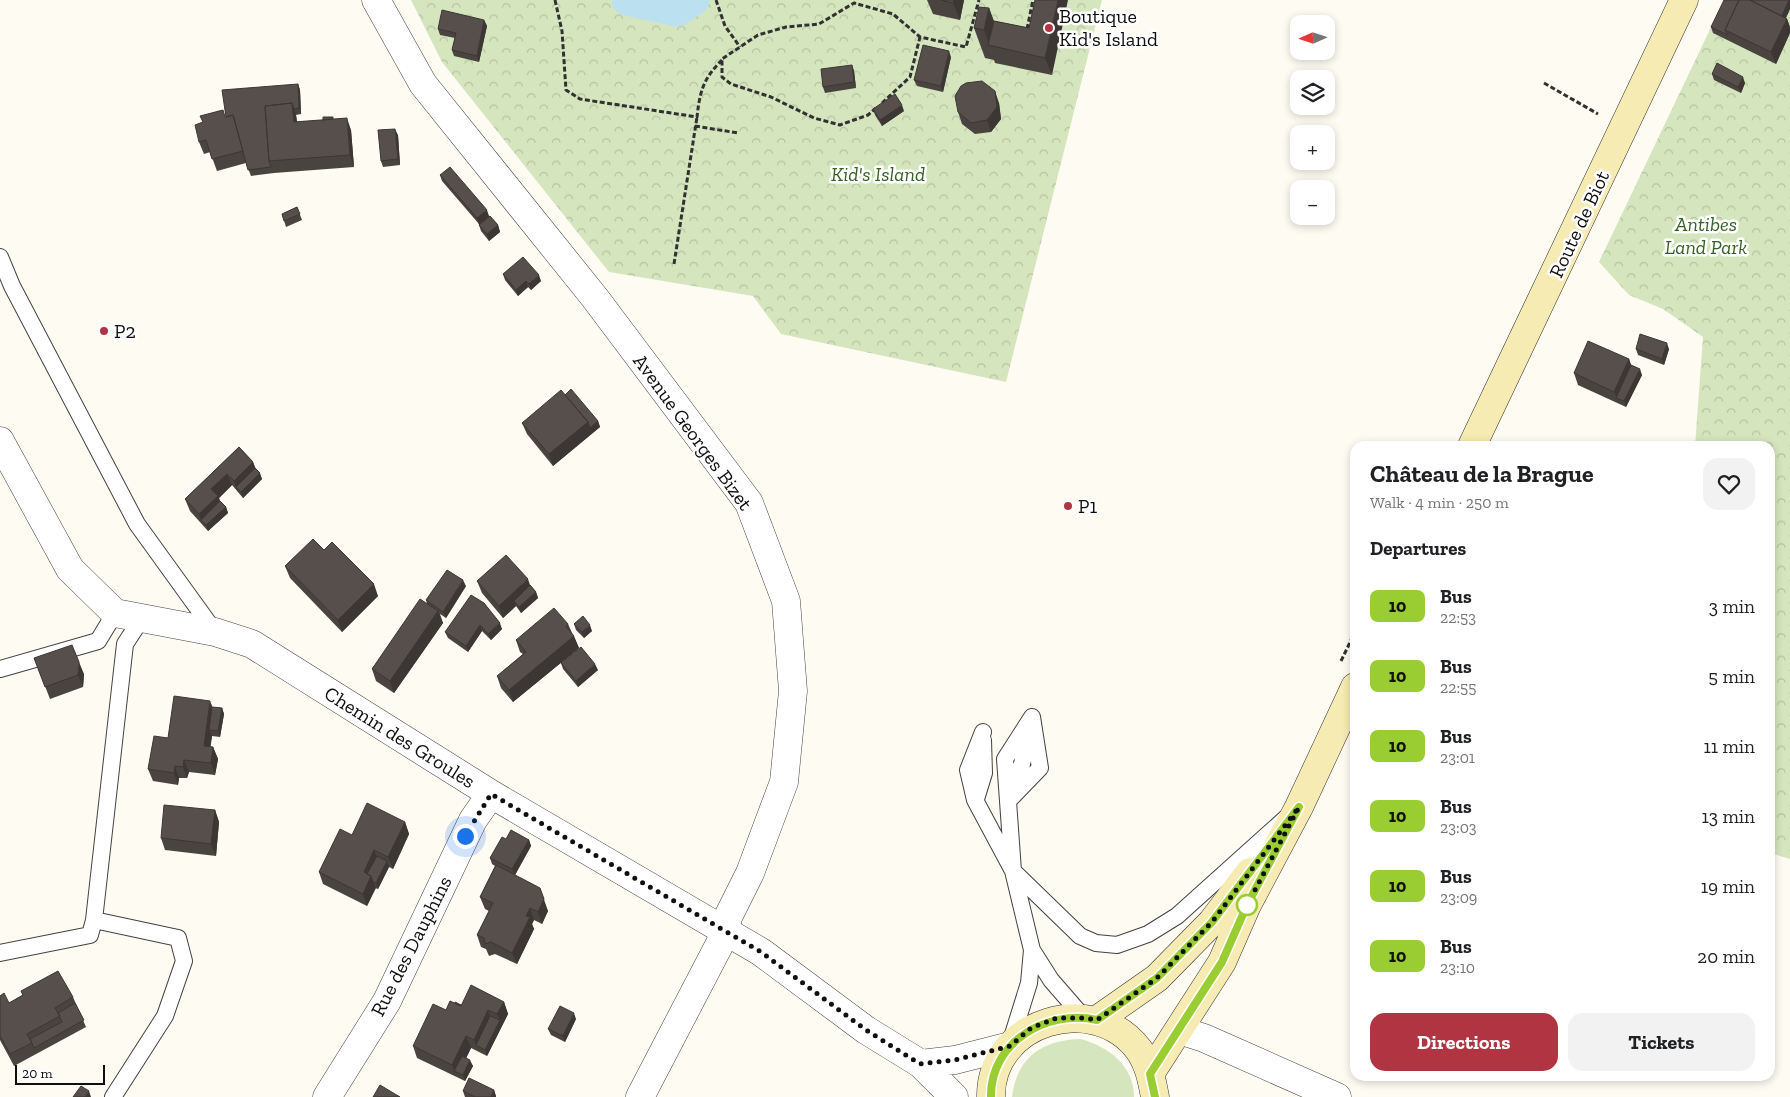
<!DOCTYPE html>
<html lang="en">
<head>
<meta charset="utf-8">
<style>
  body { margin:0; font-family:"Zilla Slab",serif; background:#f2f2f2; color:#202124; height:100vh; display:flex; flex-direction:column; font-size:19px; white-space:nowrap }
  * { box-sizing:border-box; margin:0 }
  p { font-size:16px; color:#757577 }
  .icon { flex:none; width:28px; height:28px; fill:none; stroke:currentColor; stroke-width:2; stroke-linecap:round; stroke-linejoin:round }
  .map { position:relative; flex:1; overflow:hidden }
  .panel { position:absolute; left:1350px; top:441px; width:425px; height:640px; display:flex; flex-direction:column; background:#fff; border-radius:15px; box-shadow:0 2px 8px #0003 }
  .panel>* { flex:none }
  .badge { padding:0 10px; border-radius:8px; font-size:18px; line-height:32px }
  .needle { width:32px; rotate:267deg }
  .tools { position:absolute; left:1290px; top:15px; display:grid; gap:10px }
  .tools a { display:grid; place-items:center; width:45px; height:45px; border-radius:10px; background:#fff; box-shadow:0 2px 8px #0003; font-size:25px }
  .scale { position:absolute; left:15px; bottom:12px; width:90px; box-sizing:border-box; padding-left:5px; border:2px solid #0f0f0f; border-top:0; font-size:14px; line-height:18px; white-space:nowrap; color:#0f0f0f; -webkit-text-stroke:4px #fff; paint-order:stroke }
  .you { position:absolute; width:25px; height:25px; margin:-12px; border:4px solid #fff; border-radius:50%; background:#1a73e8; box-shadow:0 0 0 8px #1a73e833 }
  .map>.badge { position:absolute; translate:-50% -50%; box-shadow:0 0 0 2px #fff }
  h2 { padding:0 20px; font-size:19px; line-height:45px }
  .round { display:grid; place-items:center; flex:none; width:52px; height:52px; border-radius:15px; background:#f2f2f2 }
  .head { display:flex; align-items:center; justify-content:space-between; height:85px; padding:0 20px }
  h1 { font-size:24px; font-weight:700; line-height:38px }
  .action { display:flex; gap:10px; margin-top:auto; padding:10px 20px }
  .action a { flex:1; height:58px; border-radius:15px; background:#b13443; color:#fff; font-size:20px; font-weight:700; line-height:58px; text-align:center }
  .action a+a { background:#f2f2f2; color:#202124 }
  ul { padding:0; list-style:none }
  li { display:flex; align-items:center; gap:15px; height:70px; padding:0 20px }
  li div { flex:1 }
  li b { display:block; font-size:19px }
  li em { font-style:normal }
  li .badge { min-width:55px; font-weight:700; text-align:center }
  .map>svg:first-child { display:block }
  .grass { fill:#d5e5be }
  .park { fill:url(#park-crowns) }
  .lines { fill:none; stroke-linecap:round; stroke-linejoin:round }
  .canal { stroke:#bbe0f0; stroke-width:31 }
  .service-casing { stroke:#424242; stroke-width:18 }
  .minor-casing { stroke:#424242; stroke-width:29 }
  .secondary-casing { stroke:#313131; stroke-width:29 }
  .path { stroke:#313131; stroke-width:3; stroke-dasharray:5 2.5; stroke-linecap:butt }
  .service { stroke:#fff; stroke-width:16 }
  .minor { stroke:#fff; stroke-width:28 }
  .secondary { stroke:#f7ebb4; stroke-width:28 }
  .wall { fill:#4a4441 }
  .shaded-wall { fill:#3c3735 }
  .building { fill:#564f4c; stroke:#3c3735 }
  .line-casing { stroke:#fff; stroke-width:11 }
  .line { stroke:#9acd32; stroke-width:8 }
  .walk { stroke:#0f0f0f; stroke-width:5; stroke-dasharray:0 9 }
  .poi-dot { fill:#b13443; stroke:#fff; stroke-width:2 }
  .stop-dot { fill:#fff; stroke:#9acd32; stroke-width:2.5 }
  .labels { text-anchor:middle; stroke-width:5; stroke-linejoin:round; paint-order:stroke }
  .poi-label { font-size:20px; fill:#0f0f0f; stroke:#fff; text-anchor:start }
  .park-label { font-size:20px; font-style:italic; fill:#366125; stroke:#fff }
  .street-label { font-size:20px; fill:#0f0f0f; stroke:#fff }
</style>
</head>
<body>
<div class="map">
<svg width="1790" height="1097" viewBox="0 0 1790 1097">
  <defs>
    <pattern id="park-crowns" width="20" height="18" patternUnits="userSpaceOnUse" patternTransform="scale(1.25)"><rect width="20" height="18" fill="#d5e5be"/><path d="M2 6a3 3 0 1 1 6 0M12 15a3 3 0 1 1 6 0" fill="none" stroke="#b6c3a2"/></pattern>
  </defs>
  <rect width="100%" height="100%" fill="#fefbf2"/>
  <!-- grass -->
  <path class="grass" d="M1081 1039C1108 1047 1134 1065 1134 1097H1012C1017 1057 1042 1040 1081 1039Z"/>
  <!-- park -->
  <path class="park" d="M411 0H1102L1006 382 781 334 753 296 609 272 442 62Z
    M1724 0H1790V859L1770 853V446H1695L1703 337 1663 309 1629 295 1599 262Z"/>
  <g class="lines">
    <!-- canal -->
    <path class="canal" d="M627 0 677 11 694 0"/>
    <!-- service casing -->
    <g class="service-casing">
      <path id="service" d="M0 257 12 286 137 524 215 632
        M0 669 98 641 115 613
        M983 732 968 770 975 800 1013 871 1080 936 1096 943 1117 945 1148 934 1177 916 1286 818
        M1011 792 1022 764 1030 727
        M976 799 984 773 983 740
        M1008 801 1040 768 1032 717
        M94 920 178 938 184 961 165 1016 113 1097
        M1032 950 1051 980 1084 1018
        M0 953 90 935 94 920 125 644 142 618
        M1010 1044 1029 983 1032 950 1013 871 1005 759 1032 717"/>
    </g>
    <!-- minor casing -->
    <g class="minor-casing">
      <path id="minor" d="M376 0 423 84 595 298 749 503 786 601 793 691 784 782 750 873 728 917 726 932 640 1097
        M0 441 70 569 115 613 215 632 252 644 491 794 761 952 866 1030 921 1064 954 1097
        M1179 1030 1204 1038 1337 1097
        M921 1064 955 1060 1010 1046
        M327 1097 387 1001 473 820 491 794"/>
    </g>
    <!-- secondary casing -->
    <g class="secondary-casing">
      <path id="secondary" d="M1472 446 1684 0
        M1097 1020 1157 978 1212 922 1250 872
        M1150 1074 1222 962 1247 905 1299 807 1355 687
        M991 1097C990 1021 1094 990 1139 1050 1149 1064 1152 1081 1155 1097"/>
    </g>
    <!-- path -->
    <path class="path" d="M555 0 562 31 566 90 580 99 697 117C700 91 703 79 722 60
      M716 0 725 26 740 47
      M1062 13 1120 25
      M1027 29 1033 0
      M1544 83 1598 114
      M882 103 910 77 920 37
      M876 108 868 115 840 125 814 118 771 97 731 84 722 77V59L758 35 786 27 819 24 854 3 893 14 920 37 966 47 979 0
      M695 126 738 133
      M674 264 697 117
      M1341 661 1355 632"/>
    <!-- service -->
    <use href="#service" class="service"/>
    <!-- minor -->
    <use href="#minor" class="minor"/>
    <!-- secondary -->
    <use href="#secondary" class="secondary"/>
  </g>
  <!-- wall -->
  <path class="wall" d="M927 0H964L960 20 933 14Z
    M1035 0 1052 75 995 63 994 60 985 58 974 28 989 8 994 21 1029 28Z
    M1790 0V9L1786 18 1787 19 1790 27V33L1776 64 1713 33 1711 27Z
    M484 20 487 26 479 62 454 56 452 50 455 38 440 35 438 29Z
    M951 57 943 92 917 86 914 80Z
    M852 65 854 71 856 88 825 93 823 87Z
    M1712 74 1745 83 1741 93 1714 80Z
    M298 84 300 90 301 114 296 115 297 122 334 119 351 130 354 167 274 173 251 176 246 163 217 171 210 152 204 154 199 142 225 117Z
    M999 103 1001 119 991 132 975 134 962 124 958 112Z
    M873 109 904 111 882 126 875 115Z
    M398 135 400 165 383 167 381 161Z
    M440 175 489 216 498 225 500 232 489 241 481 231 479 225V224L442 181Z
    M297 207 302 220 286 227 282 214Z
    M503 274 541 281 531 290 528 287 518 296 505 280Z
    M1636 349H1669L1664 365 1638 355Z
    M1629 359 1631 365 1642 375 1626 407 1578 385 1574 373Z
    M565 395 598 421 600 427 553 466 527 434 522 423Z
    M239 447 253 462 255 468 262 479 243 498 232 485 219 498 220 501 226 507 228 513 208 531 190 511 185 499Z
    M324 550 378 596 342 632 290 578 285 566Z
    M477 581 530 585 536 592 538 598 521 613 516 606 503 618 482 593Z
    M466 586 446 618 440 614 443 623 394 693 376 681 372 669 427 604 426 600Z
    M484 603 502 629 491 640 482 631 468 652 448 638 445 632Z
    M568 624 579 648 513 702 501 688 497 676 523 654 520 652 516 640Z
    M574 624 592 631 584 638 576 630Z
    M34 658 84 674 83 687 50 699Z
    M561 663 598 670 578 687 563 669Z
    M212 707 222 708 224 714 220 737 212 736 210 747H213L218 759 215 775 189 772 187 778H179L178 785 153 781 148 769 168 738Z
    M215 810 219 822 216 856 165 850 161 838Z
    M405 822 409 834 393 869 389 867 378 889 375 888 367 906 323 884 319 872 352 835Z
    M506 839 529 840 531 846 515 875 548 911 542 924 534 920 532 924 534 929 517 964 495 954 489 956 486 949 481 947 477 935 489 911 485 909 480 897 495 866 492 864 490 858Z
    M21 991 73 997 86 1027 14 1066 0 1040V996L9 1003 23 995Z
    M504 1002 508 1014 487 1056 471 1048 466 1058 473 1066 465 1081 417 1058 413 1046 446 1010 455 1003 461 1005Z
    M576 1019 565 1042 551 1035 548 1029Z
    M494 1090 496 1097H465L463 1091Z"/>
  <!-- shaded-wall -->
  <path class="shaded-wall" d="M954 0H964L960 20 953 3Z
    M1058 0H1068L1052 75 1045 58Z
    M1789 0H1790V9L1782 26 1780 20Z
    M989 8 1000 39 990 46 984 30Z
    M1787 19 1790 27V33L1776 64 1771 52Z
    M484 20 487 26 479 62 477 56Z
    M949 51 951 57 943 92 941 86Z
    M852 65 854 71 856 88 854 82Z
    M1743 77 1745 83 1741 93 1738 87Z
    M298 84 300 90 301 114 299 108Z
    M995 91 999 103 1001 119 991 132 987 120Z
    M292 103 296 115 299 134 294 122Z
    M902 105 904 111 882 126 880 120Z
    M347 118 351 130 354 167 350 155Z
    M395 129 398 135 400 165 398 159Z
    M487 210 489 216 479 225 477 218Z
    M498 225 500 232 489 241 487 234Z
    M539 275 541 281 531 290 529 284Z
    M526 281 528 287 518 296 516 290Z
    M1667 343 1669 349 1664 365 1662 359Z
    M1629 359 1633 371 1617 398 1614 392Z
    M1640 369 1642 375 1626 407 1624 401Z
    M598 421 600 427 553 466 549 454 588 422Z
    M253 462 258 474 236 487 234 481Z
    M260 473 262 479 243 498 241 492Z
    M227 474 232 485 219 498 222 508 201 520 199 514 211 489Z
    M226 507 228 513 208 531 206 525Z
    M528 579 532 591 514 601 516 606 503 618 499 606Z
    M463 580 466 586 446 618 443 612Z
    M374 584 378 596 342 632 338 620Z
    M536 592 538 598 521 613 519 607Z
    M438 611 443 623 394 693 390 681Z
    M500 623 502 629 491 640 488 634Z
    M480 625 482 631 468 652 466 646Z
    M590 625 592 631 584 638 582 632Z
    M574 636 579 648 513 702 509 690Z
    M79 662 84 674 83 687 78 675Z
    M595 664 598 670 578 687 576 681Z
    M210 701 215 713 209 730 212 736 209 758 204 746Z
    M222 708 224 714 220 737 218 731Z
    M213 747 218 759 215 775 211 763Z
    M184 760 189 772 187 778 183 767Z
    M175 766 179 778 178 785 174 773Z
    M215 810 219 822 216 856 211 844Z
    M405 822 409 834 393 869 388 857Z
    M529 840 531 846 515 875 512 869Z
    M374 850 379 862 371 877 376 888 367 906 363 894 364 872Z
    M387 861 389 867 378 889 376 883Z
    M540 888 548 911 542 924 538 912Z
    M530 908 534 920 532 924 534 929 517 964 512 953 526 916Z
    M504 1002 508 1014 487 1056 485 1050 500 1020 497 1014Z
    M488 1010 492 1022 476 1045 474 1040Z
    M574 1013 576 1019 565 1042 563 1036Z
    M466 1036 471 1048 459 1073 454 1071 452 1065Z
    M470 1060 473 1066 465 1081 463 1075Z
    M494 1090 496 1096V1097H491Z
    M89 1091 91 1097H85Z"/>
  <!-- building -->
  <path class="building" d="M941 0H954L953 3Z
    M1035 0H1058L1045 58 988 45 994 21 1029 28Z
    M1724 0H1739L1725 30 1728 35 1711 27Z
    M1739 0H1750L1787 19 1771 52 1725 30Z
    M1750 0H1789L1782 16Z
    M979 7 989 8 984 30 974 28Z
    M442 10 484 20 477 56 452 50 456 33 438 29Z
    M923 45 949 51 941 86 914 80Z
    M1717 63 1743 77 1738 87 1712 74Z
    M852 65 854 82 823 87 821 69Z
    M982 81 995 91 997 107 987 120 971 123 958 112 955 96 961 86 966 83Z
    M298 84 299 108 294 109 292 103 265 106 269 161 271 167 248 170 233 115 226 117 222 90Z
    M895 94 902 105 880 120 873 109Z
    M292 103 294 122 347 118 350 155 269 161 265 106Z
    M223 110 225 117 233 115 243 151 212 159 206 140 199 142 195 125 203 122 200 116Z
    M323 117H333V119L323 120Z
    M395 129 398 159 381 161 378 130Z
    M450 167 487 210 477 218 440 175Z
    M297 207 300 214 284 221 282 214Z
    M490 216 498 225 487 234 479 225Z
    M523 257 539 275 529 284 526 281 516 290 503 274Z
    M1640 334 1667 343 1662 359 1636 349Z
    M1588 341 1629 359 1614 392 1574 373Z
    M1631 365 1640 369 1624 401 1616 398Z
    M571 389 598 421 590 428 588 422 565 395Z
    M561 390 588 422 549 454 522 423Z
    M239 447 253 462 234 481 227 474 211 489 218 496 199 514 185 499Z
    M255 468 260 473 241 492 236 487Z
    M220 501 226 507 206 525 201 520Z
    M313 539 324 550 332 542 374 584 338 620 285 566Z
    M506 555 528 579 499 606 477 581Z
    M447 570 463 580 443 612 426 600Z
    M530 585 536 592 519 607 514 601Z
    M471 595 484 603 500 623 488 634 480 625 466 646 445 632Z
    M420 599 438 611 390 681 372 669Z
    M554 608 568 624 566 627 574 636 509 690 497 676 526 652 516 640Z
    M583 616 590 625 582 632 574 624Z
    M72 645 79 662 78 675 45 687 34 658Z
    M581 647 595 664 576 681 561 663Z
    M174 696 210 701 204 746 213 747 211 763 184 760 183 767 175 766 174 773 148 769 154 736 168 738Z
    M212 707 222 708 218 731 209 730Z
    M367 803 405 822 388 857 374 850 364 872 371 876 363 894 319 872 340 829 352 835Z
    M164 805 215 810 211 844 161 838Z
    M511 830 529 840 512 869 490 858 502 837 506 839Z
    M377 856 387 861 376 883 373 882 371 876 367 874Z
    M496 865 540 888 544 899 538 912 530 908 526 916 530 917 512 953 491 942 485 944 484 938 477 935 493 903 480 897Z
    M58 971 73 997 55 1008 60 1016 27 1034 32 1043 10 1054 0 1036V996L4 993 9 1003 23 995 21 991Z
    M471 985 504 1002 497 1014 488 1010 474 1040 466 1036 452 1065 413 1046 433 1004 446 1010 450 1001 461 1006Z
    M455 1002 461 1005V1006L455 1003Z
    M75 1003 84 1020 34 1048 30 1039 62 1022 58 1013Z
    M560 1006 574 1013 563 1036 548 1029Z
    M490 1016 500 1020 485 1050 476 1045Z
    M462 1056 470 1060 463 1075 454 1071Z
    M469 1078 494 1090 491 1097H475L463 1091Z
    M380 1085 400 1097H373Z
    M81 1086 89 1091 85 1097H73Z"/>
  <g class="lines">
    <!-- line casing -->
    <g class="line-casing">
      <path id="line" d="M991 1097C990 1042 1047 1009 1097 1020L1157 978 1212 922 1299 807 1247 905 1222 962 1150 1074 1155 1097"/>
    </g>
    <!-- line -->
    <use href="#line" class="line"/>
    <!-- walk -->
    <path class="walk" d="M465 836 491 794 761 952 866 1030 920 1064 955 1060 1010 1046 1031 1028 1057 1018H1084L1097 1020 1157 978 1212 922 1299 807 1247 905"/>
  </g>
  <!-- markers -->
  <g class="poi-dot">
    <circle cx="1049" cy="28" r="5"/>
    <circle cx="104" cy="331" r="5"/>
    <circle cx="1068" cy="506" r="5"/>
  </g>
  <circle class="stop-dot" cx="1247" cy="905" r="10"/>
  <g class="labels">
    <!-- poi labels -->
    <g class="poi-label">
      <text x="1059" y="23">Boutique<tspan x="1059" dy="23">Kid's Island</tspan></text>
      <text x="114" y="338">P2</text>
      <text x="1078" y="513">P1</text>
    </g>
    <!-- park labels -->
    <g class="park-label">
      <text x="878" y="181">Kid's Island</text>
      <text x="1706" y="231">Antibes<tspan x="1706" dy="23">Land Park</tspan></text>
    </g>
    <!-- street labels -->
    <g class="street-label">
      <text transform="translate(1579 224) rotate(-65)" y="7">Route de Biot</text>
      <text transform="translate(693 432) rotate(54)" y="7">Avenue Georges Bizet</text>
      <text transform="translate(400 737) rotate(32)" y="7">Chemin des Groules</text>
      <text transform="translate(411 946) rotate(-63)" y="7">Rue des Dauphins</text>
    </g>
  </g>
</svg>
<div class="tools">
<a><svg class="needle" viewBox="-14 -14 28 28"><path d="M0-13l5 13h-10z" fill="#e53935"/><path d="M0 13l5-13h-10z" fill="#757577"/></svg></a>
<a><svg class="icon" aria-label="layers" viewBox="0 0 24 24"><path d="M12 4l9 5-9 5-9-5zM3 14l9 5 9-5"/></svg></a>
<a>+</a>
<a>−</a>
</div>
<div class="scale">20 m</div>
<div class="you" style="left:465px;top:836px"></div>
<section class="panel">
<div class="head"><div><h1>Château de la Brague</h1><p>Walk · 4 min · 250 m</p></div><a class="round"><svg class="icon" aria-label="heart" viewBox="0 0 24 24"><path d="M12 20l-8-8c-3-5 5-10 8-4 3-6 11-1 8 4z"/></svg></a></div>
<h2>Departures</h2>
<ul>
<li><span class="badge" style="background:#9acd32;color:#111">10</span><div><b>Bus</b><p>22:53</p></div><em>3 min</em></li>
<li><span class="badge" style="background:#9acd32;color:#111">10</span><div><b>Bus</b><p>22:55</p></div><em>5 min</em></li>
<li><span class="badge" style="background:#9acd32;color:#111">10</span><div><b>Bus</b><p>23:01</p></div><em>11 min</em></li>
<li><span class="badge" style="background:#9acd32;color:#111">10</span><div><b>Bus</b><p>23:03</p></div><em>13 min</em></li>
<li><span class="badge" style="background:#9acd32;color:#111">10</span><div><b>Bus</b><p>23:09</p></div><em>19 min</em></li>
<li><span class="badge" style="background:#9acd32;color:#111">10</span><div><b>Bus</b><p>23:10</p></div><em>20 min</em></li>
</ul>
<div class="action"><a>Directions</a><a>Tickets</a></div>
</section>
</div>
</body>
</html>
